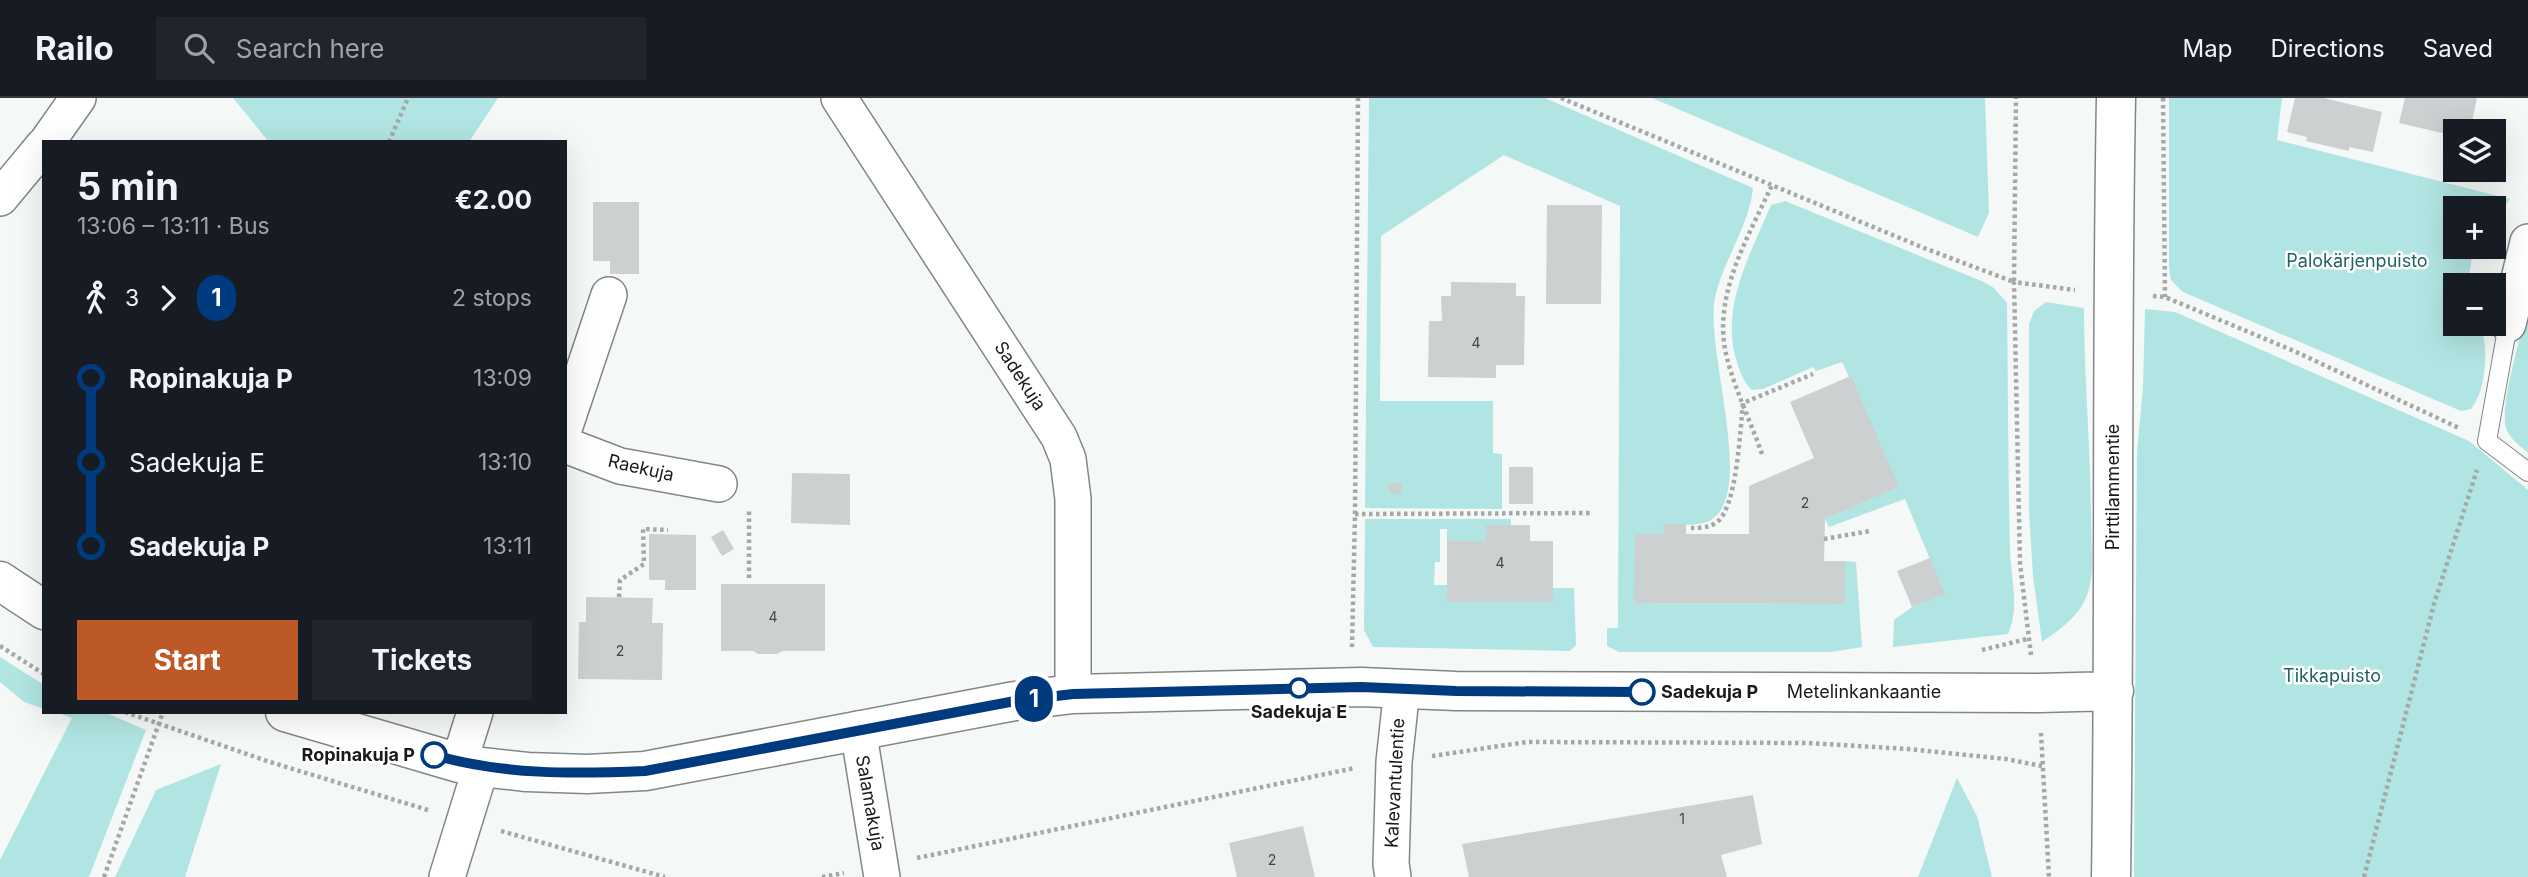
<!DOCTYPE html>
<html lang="en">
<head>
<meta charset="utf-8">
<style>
  body { margin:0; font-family:Inter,sans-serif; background:#20242c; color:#f1f3f6; height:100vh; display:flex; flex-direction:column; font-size:26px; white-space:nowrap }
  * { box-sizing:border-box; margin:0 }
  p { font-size:23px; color:#9ea1a6 }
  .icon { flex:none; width:38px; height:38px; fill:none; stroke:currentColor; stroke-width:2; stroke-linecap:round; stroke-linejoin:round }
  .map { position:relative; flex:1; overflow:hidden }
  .drawer { position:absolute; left:42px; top:42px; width:525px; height:574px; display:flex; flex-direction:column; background:#171b24; border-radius:0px; box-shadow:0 7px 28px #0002 }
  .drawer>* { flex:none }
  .badge { padding:0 14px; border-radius:23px; font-size:24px; line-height:46px }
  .tools { position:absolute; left:2443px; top:21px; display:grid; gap:14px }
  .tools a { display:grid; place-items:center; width:63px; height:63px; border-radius:0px; background:#171b24; box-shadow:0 7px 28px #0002; font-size:35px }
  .map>.badge { position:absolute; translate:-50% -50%; box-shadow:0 0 0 4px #fff }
  .legs { display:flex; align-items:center; gap:10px; height:77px; padding:0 35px; font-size:23px }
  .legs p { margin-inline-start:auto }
  .headline { display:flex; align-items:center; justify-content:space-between; height:119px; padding:0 35px }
  h1 { font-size:38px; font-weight:700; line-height:52px }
  .cta { display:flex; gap:14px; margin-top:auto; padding:14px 35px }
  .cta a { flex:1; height:80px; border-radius:0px; background:#bd5827; color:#fff; font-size:28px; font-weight:700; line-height:80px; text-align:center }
  .cta a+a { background:#20242c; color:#f1f3f6 }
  ul { padding:0 35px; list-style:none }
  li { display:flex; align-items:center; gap:24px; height:84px; font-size:26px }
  li i { display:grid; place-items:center; width:10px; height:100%; margin:0 9px; background:currentColor }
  li i::after { content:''; width:18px; height:18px; margin:-9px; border:5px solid; border-radius:50%; background:#171b24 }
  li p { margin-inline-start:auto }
  li:first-child i { background:linear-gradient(#0000 50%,currentColor 0) }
  li:last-child i { background:linear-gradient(currentColor 50%,#0000 0) }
  header { display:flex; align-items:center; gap:42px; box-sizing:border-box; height:98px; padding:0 35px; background:#171b24; border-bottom:2px solid #363941 }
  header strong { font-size:33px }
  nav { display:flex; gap:38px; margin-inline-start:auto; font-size:24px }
  .search { width:490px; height:63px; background:#20242c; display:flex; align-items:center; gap:18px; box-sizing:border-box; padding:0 24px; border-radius:0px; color:#9ea1a6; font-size:26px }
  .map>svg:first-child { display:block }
  .green { fill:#b1e5e3 }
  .building { fill:#ccd0d0 }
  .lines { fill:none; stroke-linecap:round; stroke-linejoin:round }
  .service-casing { stroke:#838686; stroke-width:20 }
  .minor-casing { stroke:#838686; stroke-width:38 }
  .tertiary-casing { stroke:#838686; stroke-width:41 }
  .path { stroke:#a5a8a7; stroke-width:4.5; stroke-dasharray:3.5 3.5; stroke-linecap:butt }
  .service { stroke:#fff; stroke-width:18 }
  .minor { stroke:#fff; stroke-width:35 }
  .tertiary { stroke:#fff; stroke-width:38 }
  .line-1-casing { stroke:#fff; stroke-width:16 }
  .line-1 { stroke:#003b80; stroke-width:10 }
  .stop-1-dot { fill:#fff; stroke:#003b80; stroke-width:3.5 }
  .labels { text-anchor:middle; stroke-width:5; stroke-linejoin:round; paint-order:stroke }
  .number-label { font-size:14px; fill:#454747 }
  .park-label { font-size:18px; fill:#206261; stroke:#fff }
  .street-label { font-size:18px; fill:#181919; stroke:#fff }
  .stop-label { font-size:18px; font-weight:bold; fill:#181919; stroke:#fff; text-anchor:start }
</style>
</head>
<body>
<header>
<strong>Railo</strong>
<div class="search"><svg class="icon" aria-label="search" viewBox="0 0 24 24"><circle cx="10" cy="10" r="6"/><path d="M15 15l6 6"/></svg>Search here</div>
<nav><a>Map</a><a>Directions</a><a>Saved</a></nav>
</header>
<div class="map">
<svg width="2528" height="779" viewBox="0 0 2528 779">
  <rect width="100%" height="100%" fill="#f4f9f8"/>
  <!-- green -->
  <path class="green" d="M233 0H498L469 44H269Z
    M1369 0H1545L1753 90C1749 129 1723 162 1715 200 1705 250 1753 386 1715 419 1703 430 1679 426 1664 426V436H1635V505L1845 506V463L1856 464 1862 549 1831 554H1619L1607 548V530H1618L1620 108 1504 57 1381 138 1380 303H1493V355L1502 356V411L1365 410Z
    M1652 0H1985L1989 115 1978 139Z
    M2169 0H2282L2277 42 2510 101 2494 123V110H2455V149H2477L2472 160 2467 187H2455V226H2479C2490 246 2486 294 2471 311L2461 313 2183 194 2171 182 2169 170Z
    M1785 103 1984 184 1994 190 2007 205C2008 287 2008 370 2010 452 2011 480 2020 510 2008 536L1893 549 1894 522 1912 509 1944 495 1905 401 1829 429 1825 421 1898 389 1851 279H1849L1842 264 1816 273 1813 269 1763 291 1752 292C1744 285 1740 274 1737 264 1719 210 1751 155 1771 107Z
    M2046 204 2084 210C2084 281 2091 353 2091 424 2091 449 2096 481 2084 504 2075 521 2058 533 2042 544L2033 478 2029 414V226L2034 213Z
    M2528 209V355C2519 347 2510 341 2506 330 2499 307 2522 235 2528 209Z
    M2145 211 2175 214 2469 343 2528 392V779H2134L2137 353 2143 290Z
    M1365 421H1511V427H1486V443H1447V431H1440V464H1435L1434 487H1447V504H1553V490H1574L1576 547 1570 553 1373 549 1364 532Z
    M0 559 44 587V611L24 604 0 584Z
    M55 614H104L146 632 89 779H0V762L72 620Z
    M221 666 185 779H115L156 692Z
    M1957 680 1977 718 1992 779H1918Z"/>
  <!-- building -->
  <path class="building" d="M2295 0H2324L2382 14 2373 54 2349 49V53L2306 43 2307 39 2287 34Z
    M2405 0H2477L2470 33H2455V38L2399 25Z
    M593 104H639V176H610V163H593Z
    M1547 107H1602L1601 206H1546Z
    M1451 184 1516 185V198H1525L1524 267H1496V280L1428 279 1429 223H1442L1441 198H1451Z
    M1851 278 1899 389 1825 421 1824 463H1845V506L1634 505 1635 436H1664L1663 426H1686V436H1749V388L1814 360 1790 304Z
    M1509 369H1533V406H1509Z
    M792 375 850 376V427L791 425Z
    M1389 385H1402V396L1389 395Z
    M1486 427H1530V443H1553V504H1447V443H1486Z
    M723 432 734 451 722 458 711 439Z
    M649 436 696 437V492H665V482H649Z
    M1930 460 1945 496 1912 509 1897 473Z
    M721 486H825V553H783L777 556H758L753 553H721Z
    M586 499 653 500 652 525H663L662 582 578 581 579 524H586Z
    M1753 697 1762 746 1721 757 1727 779H1469L1462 746Z
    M1303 728 1315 779H1237L1229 745Z"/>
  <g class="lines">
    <!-- service casing -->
    <g class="service-casing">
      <path id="service" d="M2508 226 2487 343 2528 374"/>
    </g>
    <!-- minor casing -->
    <g class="minor-casing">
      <path id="minor" d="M839 0 1059 339 1068 361 1073 401V596
        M47 44 78 0
        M0 100 44 47
        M2508 226 2528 144
        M565 328 609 197
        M565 347 620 368 719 386
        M858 631 882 779
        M459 665 475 614
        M447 779 481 669
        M1393 779 1391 766 1394 664 1402 590"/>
    </g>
    <!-- tertiary casing -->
    <g class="tertiary-casing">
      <path id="tertiary" d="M0 483 44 512
        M285 614 459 665 481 669 527 674 587 676 645 673 1015 603 1073 596 1361 589 1456 593 2039 595 2114 593
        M2111 779C2115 519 2111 260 2116 0"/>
    </g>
    <!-- path -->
    <path class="path" d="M1561 0 1924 150 2014 184 2016 0
      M2163 0 2165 199
      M389 44 408 0
      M2153 198 2165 199 2294 253 2459 330
      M1762 356C1751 324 1735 292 1727 260 1711 199 1748 140 1772 87
      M1355 416 1592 415
      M1691 430C1699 430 1709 430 1717 424 1737 409 1740 332 1743 305L1813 276
      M1824 441 1870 433
      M749 480V411
      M619 499 620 482 644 466 643 431 668 432
      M0 548 44 576
      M1352 549 1355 416 1358 0
      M1982 552 2027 541
      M2031 557 2020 466 2014 184 2075 192
      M125 614 270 664 428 712
      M2041 635 2049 779
      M1432 658 1527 644 1808 645 1908 651 2006 661 2042 668
      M501 733 665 779
      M917 760 1355 670
      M104 779 163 614
      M822 779 844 775
      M2364 779 2434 506 2477 372"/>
    <!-- service -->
    <use href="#service" class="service"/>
    <!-- minor -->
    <use href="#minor" class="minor"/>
    <!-- tertiary -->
    <use href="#tertiary" class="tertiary"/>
  </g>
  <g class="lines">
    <!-- line-1 casing -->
    <g class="line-1-casing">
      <path id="line-1" d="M434 657C503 677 574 676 645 673L1015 603 1073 596 1361 589 1456 593 1642 594"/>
    </g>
    <!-- line-1 -->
    <use href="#line-1" class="line-1"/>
  </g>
  <!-- markers -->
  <g class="stop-1-dot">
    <circle cx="1299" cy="590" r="9"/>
    <circle cx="1642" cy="594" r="12"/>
    <circle cx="434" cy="657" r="12"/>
  </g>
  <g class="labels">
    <!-- number labels -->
    <g class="number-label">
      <text x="1476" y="250">4</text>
      <text x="1805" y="410">2</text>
      <text x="1500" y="470">4</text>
      <text x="773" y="524">4</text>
      <text x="620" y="558">2</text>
      <text x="1682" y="726">1</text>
      <text x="1272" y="767">2</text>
    </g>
    <!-- park labels -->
    <g class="park-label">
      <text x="2357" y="169">Palokärjenpuisto</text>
      <text x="2332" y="584">Tikkapuisto</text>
    </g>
    <!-- street labels -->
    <g class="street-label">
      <text transform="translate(1020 278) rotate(57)" y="6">Sadekuja</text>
      <text transform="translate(641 370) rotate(13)" y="6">Raekuja</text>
      <text transform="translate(2113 389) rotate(-90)" y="6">Pirttilammentie</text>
      <text x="1864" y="600">Metelinkankaantie</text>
      <text transform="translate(1395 685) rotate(-87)" y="6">Kalevantulentie</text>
      <text transform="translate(870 705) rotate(80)" y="6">Salamakuja</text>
    </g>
    <!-- stop labels -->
    <g class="stop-label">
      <text x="1661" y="600">Sadekuja P</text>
      <text x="1299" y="620" text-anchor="middle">Sadekuja E</text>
      <text x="415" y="663" text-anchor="end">Ropinakuja P</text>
    </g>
  </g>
</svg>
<div class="tools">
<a><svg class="icon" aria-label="layers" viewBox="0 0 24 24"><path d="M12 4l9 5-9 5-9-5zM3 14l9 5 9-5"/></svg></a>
<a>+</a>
<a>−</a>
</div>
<b class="badge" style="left:1034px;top:601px;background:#003b80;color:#fff">1</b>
<section class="drawer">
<div class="headline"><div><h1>5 min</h1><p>13:06 – 13:11 · Bus</p></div><b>€2.00</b></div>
<div class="legs"><svg class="icon" aria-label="walk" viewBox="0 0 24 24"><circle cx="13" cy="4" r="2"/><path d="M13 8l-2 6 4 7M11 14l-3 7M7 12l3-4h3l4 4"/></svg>3<svg class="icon" aria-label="forward" viewBox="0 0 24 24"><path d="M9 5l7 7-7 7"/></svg><b class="badge" style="background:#003b80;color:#fff">1</b><p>2 stops</p></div>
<ul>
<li><i style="color:#003b80"></i><b>Ropinakuja P</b><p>13:09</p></li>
<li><i style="color:#003b80"></i><span>Sadekuja E</span><p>13:10</p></li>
<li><i style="color:#003b80"></i><b>Sadekuja P</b><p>13:11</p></li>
</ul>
<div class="cta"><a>Start</a><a>Tickets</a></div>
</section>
</div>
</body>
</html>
